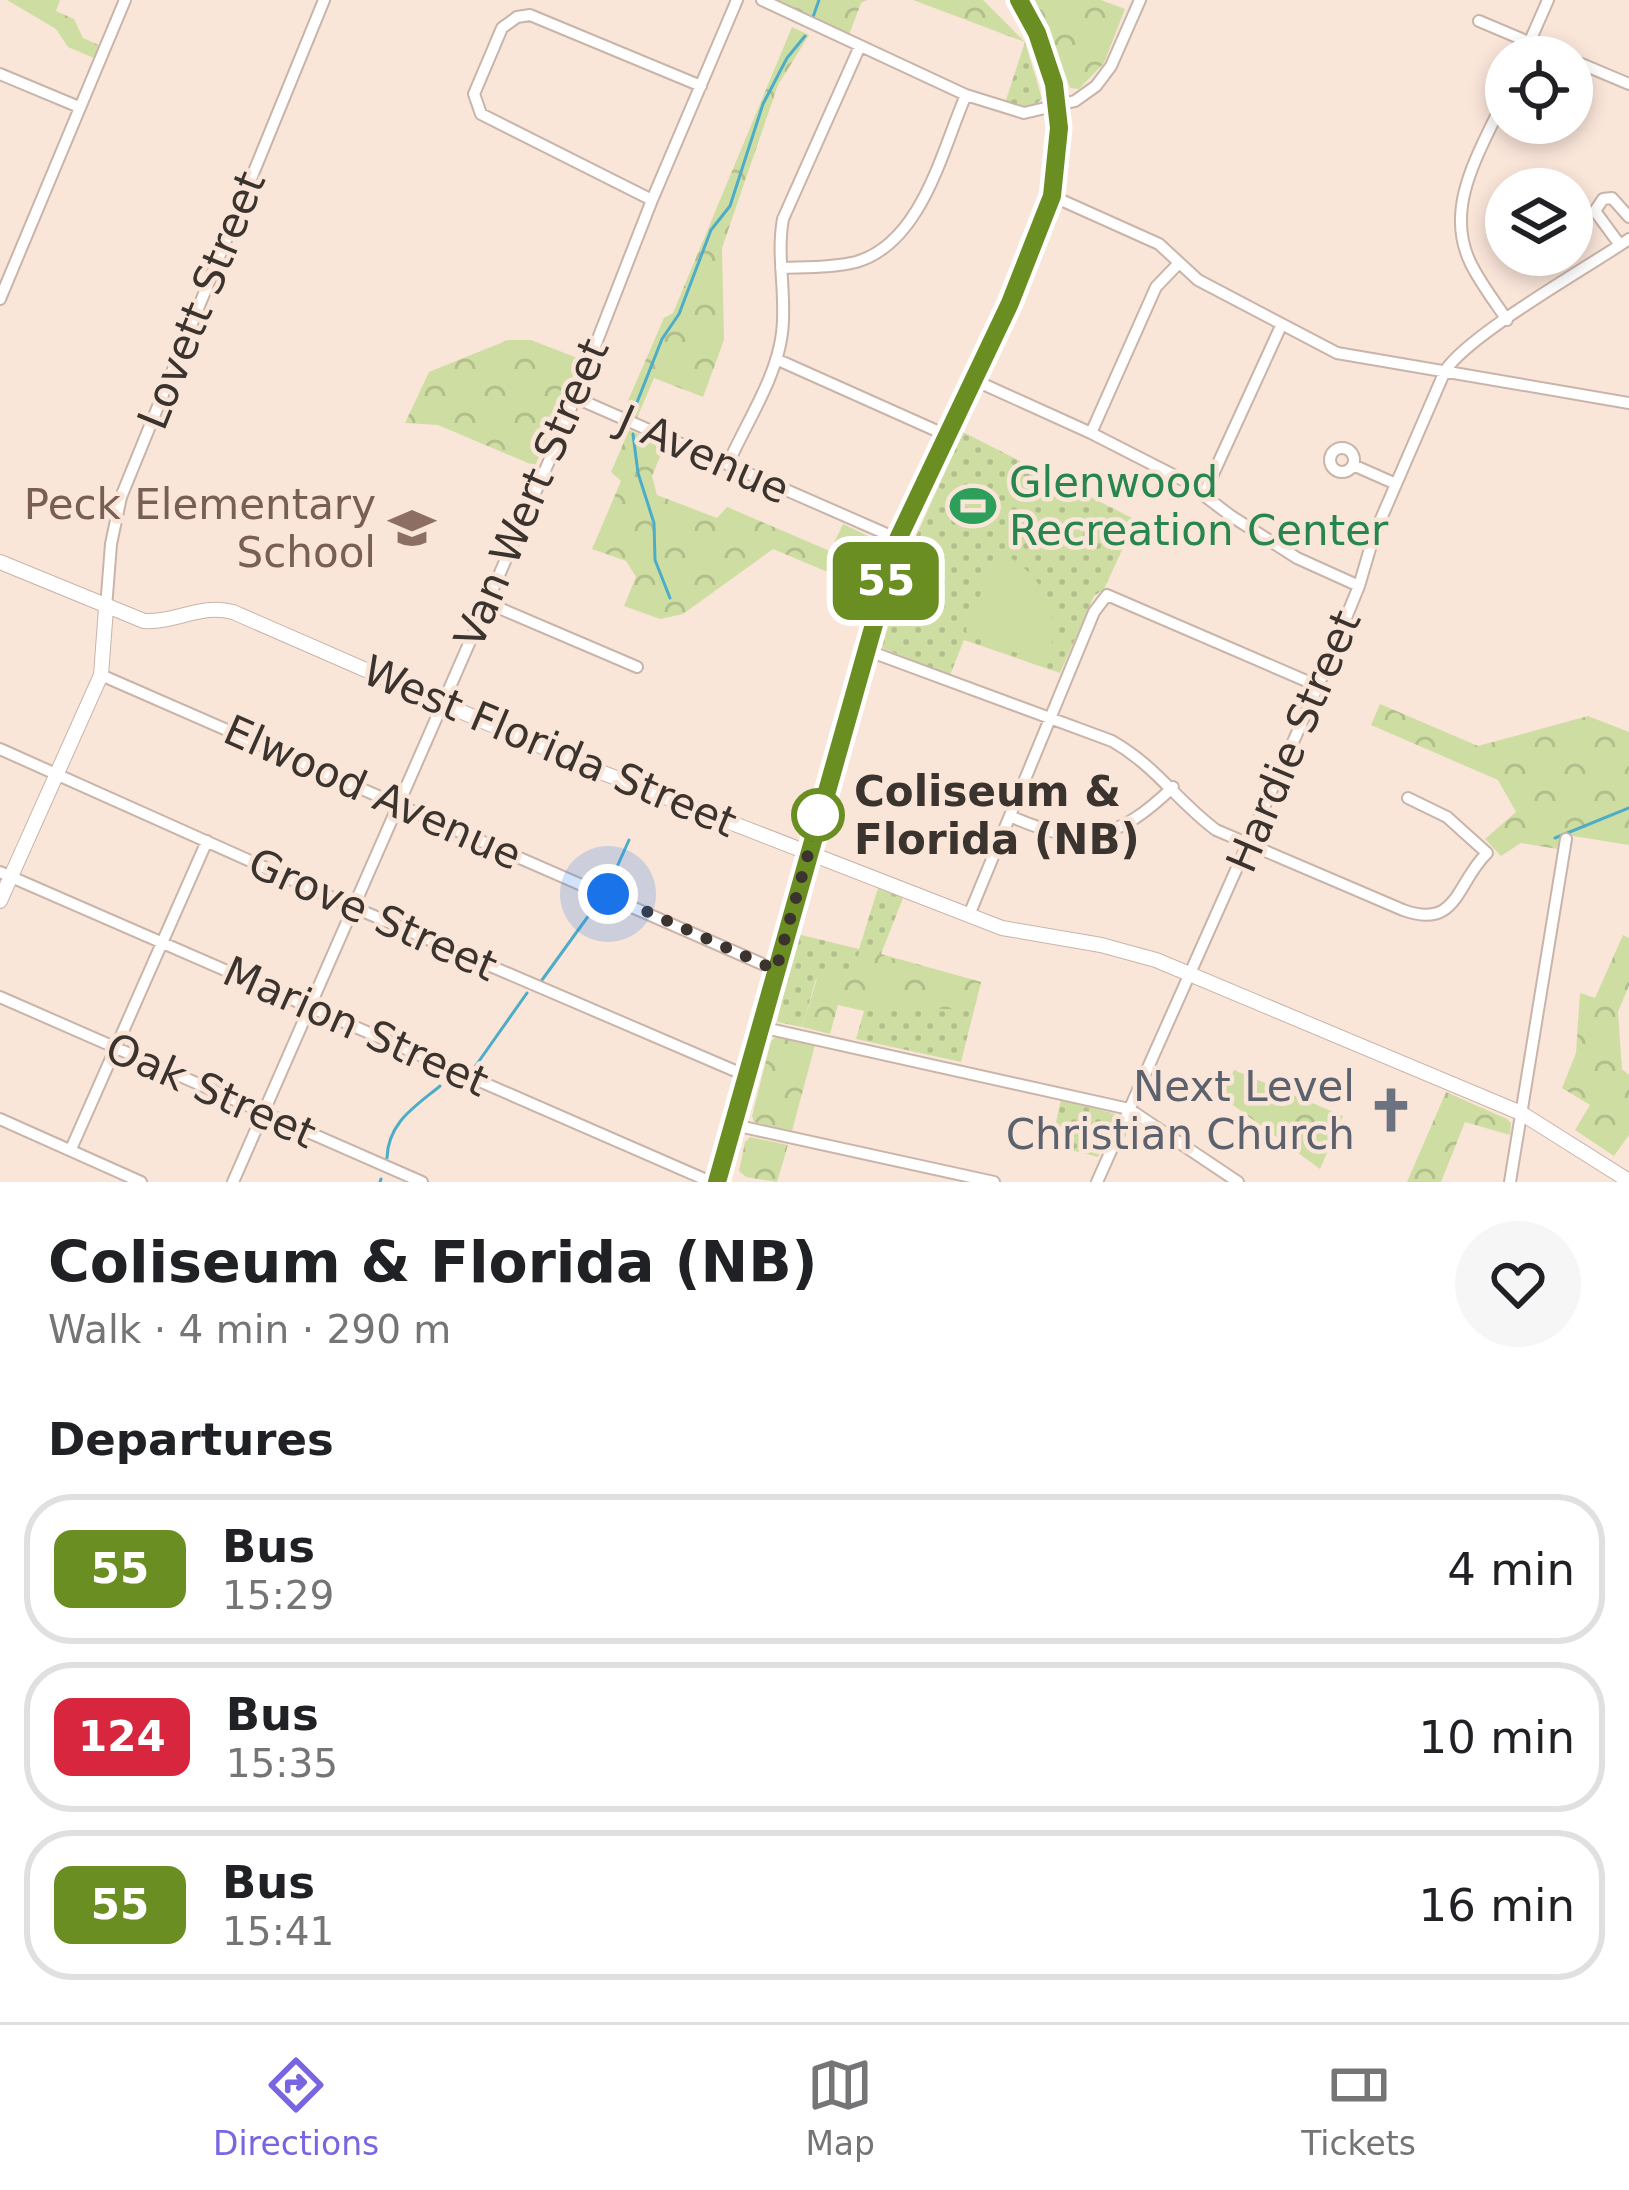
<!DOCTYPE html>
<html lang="en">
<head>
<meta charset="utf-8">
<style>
  body { margin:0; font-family:"DejaVu Sans",sans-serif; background:#f6f6f6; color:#202124; height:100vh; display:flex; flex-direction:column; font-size:45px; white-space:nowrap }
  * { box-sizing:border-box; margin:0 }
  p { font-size:39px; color:#757577 }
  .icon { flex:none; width:66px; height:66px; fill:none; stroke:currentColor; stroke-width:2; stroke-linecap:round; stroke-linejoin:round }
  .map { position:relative; height:1182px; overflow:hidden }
  .side { display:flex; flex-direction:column; background:#fff; flex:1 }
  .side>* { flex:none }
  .badge { padding:0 24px; border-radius:18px; font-size:42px; line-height:78px }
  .controls { position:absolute; left:1485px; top:36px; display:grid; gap:24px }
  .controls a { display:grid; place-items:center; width:108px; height:108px; border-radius:50%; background:#fff; box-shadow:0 6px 18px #0003; font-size:60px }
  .you { position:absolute; width:60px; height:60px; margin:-30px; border:9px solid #fff; border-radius:50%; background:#1a73e8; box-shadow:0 0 0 18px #1a73e833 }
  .map>.badge { position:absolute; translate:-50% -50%; box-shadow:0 0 0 6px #fff }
  h2 { padding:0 48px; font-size:45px; line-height:108px }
  .round { display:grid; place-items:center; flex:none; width:126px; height:126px; border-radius:63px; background:#f6f6f6 }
  .head { display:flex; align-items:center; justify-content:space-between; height:204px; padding:0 48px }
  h1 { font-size:57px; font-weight:800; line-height:90px }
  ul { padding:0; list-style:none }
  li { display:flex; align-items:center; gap:36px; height:150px; margin:0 24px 18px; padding:0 24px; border:6px solid #e0e0e0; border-radius:48px }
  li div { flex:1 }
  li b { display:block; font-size:45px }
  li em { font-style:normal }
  li .badge { min-width:132px; font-weight:700; text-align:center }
  .tabs { display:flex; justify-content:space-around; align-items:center; height:168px; border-top:3px solid #e0e0e0; background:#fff; font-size:33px; color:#757577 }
  .tabs a { display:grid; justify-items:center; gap:6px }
  .tabs .on { color:#7865e0 }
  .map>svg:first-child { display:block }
  .grass { fill:url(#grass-dots) }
  .forest { fill:url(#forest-crowns) }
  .garden { fill:#cedea3 }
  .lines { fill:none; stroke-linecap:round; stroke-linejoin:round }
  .stream { stroke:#4dadc8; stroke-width:3 }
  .minor-casing { stroke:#c9b4a9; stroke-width:14 }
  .major-casing { stroke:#c9b4a9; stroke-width:16 }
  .minor { stroke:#fff; stroke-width:10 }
  .major { stroke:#fff; stroke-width:14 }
  .line-casing { stroke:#fff; stroke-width:27 }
  .line { stroke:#6b8e23; stroke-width:18 }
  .walk { stroke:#3b332e; stroke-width:12; stroke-dasharray:0 21.6 }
  .stop-dot { fill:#fff; stroke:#6b8e23; stroke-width:6 }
  .labels { text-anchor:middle; stroke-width:9; stroke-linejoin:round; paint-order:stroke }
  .street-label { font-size:42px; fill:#3b332e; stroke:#fae5d9 }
  .leisure-label { font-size:42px; fill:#27864d; stroke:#fae5d9; text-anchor:start }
  .education-label { font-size:42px; fill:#785e54; stroke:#fae5d9; text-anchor:end }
  .stop-label { font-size:42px; font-weight:bold; fill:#3b332e; stroke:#fae5d9; text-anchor:start }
  .worship-label { font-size:42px; fill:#5b616d; stroke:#fae5d9; text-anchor:end }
</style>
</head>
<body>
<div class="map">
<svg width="1629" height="1182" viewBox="0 0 1629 1182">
  <defs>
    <pattern id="grass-dots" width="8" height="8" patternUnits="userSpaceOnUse" patternTransform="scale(3)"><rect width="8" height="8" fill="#cedea3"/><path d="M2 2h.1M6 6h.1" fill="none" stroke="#b2bf8d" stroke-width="1.8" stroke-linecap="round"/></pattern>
    <pattern id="forest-crowns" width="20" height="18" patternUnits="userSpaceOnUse" patternTransform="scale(3)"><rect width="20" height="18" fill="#cedea3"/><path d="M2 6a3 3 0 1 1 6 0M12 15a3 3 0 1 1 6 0" fill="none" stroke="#b2bf8d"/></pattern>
  </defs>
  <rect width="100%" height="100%" fill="#fae5d9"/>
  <!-- grass -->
  <path class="grass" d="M1025 42 1042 99 1032 107 1005 103Z
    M963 432 1136 520 1104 589 1094 596 1060 673 964 640 950 675 882 648 909 552Z
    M878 888 903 898 881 954 981 982 961 1062 856 1039 880 955 851 976 816 979 802 1027 777 1022 797 934 859 949Z
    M1061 1099 1115 1114 1098 1157 1051 1145Z"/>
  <!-- forest -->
  <path class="forest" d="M7 0H60L56 11 74 19 83 38 101 46 96 59 68 47 56 29Z
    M773 0H867L861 3 849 35Z
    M913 0H983L1025 42Z
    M1035 0H1101L1125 9 1104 63 1079 89 1070 88Z
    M792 27 809 35 778 85 722 248 724 340 703 397 654 378 637 418 623 412 664 318 673 313Z
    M508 340H531L580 359 535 466 438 425 405 423 429 372Z
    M629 430 665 445 652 476 657 495 717 518 727 507 830 551 843 524 877 540 881 547 868 589 773 549 683 614 660 619 624 606 636 577 626 561 592 549 621 481 611 472Z
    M1380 704 1478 746 1588 716 1629 732V845L1561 834 1558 849 1521 843 1501 856 1485 839 1516 812 1498 780 1371 725Z
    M1623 935 1629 938V986L1618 1012 1622 1069 1629 1075V1135L1614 1156 1575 1130 1590 1105 1562 1088 1576 1053 1580 993 1595 998Z
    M860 950 981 982 973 1012C939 1005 912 1013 876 1004L864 1011 838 1005 830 1034 802 1027 817 979 823 971 851 976Z
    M776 1037 815 1045 792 1131 754 1122 752 1116 771 1041Z
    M1234 1070 1343 1116 1320 1169 1222 1097Z
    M1446 1092 1507 1119 1511 1123 1510 1135 1465 1122 1441 1182H1407Z
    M750 1137 788 1145 777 1182 746 1177 739 1171 745 1142Z"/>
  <!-- garden -->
  <path class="garden" d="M998 550C1042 574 1067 614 1046 664L968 635 966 630Z"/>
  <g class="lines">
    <!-- stream -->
    <path class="stream" d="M813 17 819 0
      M632 415 662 339 679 314 711 230 730 206 763 104 787 58 805 36
      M633 434 638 473 654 523 655 560 670 598
      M1555 838 1629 808
      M608 887 629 840
      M542 980 597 904
      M472 1071 527 993
      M387 1158C388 1122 416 1106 440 1086
      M380 1182 381 1179"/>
    <!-- minor casing -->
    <g class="minor-casing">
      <path id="minor" d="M762 0 966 95 1024 113 1075 101 1096 86 1111 66 1140 0
        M1479 21 1564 57
        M1523 57 1548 0
        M1572 60 1629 84
        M0 74 79 107
        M1506 95C1482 149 1442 206 1471 264 1481 284 1495 302 1507 320
        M1052 196 1159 244 1198 280 1337 353 1629 403
        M652 200 481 114 474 94 502 28 517 17 530 15 701 86
        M1620 245 1595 211 1603 199 1612 198 1629 217
        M781 268C805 267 832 268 856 262 922 243 942 150 966 95
        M0 299 125 0
        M776 359 946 435
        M974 380 1091 433 1185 481 1231 516 1297 558 1359 586
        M576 398 898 539
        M1091 433 1156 287 1178 264
        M1330 460a12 12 0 1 1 24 0a12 12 0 1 1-24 0Z
        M728 464C746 423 777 377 782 333 787 295 776 257 783 219L860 46
        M1353 465 1396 484
        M1204 494 1281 326
        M485 602 637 667
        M106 608 111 544 121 497 324 0
        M866 650 1112 741C1156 766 1177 801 1216 830L1403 910C1458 930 1456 883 1487 853L1447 817 1408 798
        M101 675 776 970
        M0 749 353 907 747 1076
        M1012 817C1083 848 1117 841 1173 787
        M0 872 711 1182
        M969 915 1094 612 1107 595 1318 686
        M0 997 422 1182
        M760 1027 1129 1109 1238 1182
        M0 1119 141 1182
        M734 1125 994 1182
        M71 1149 207 841
        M233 1182 560 436 652 200 737 0
        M1097 1182 1318 686 1359 586 1374 535 1445 371C1469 334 1587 268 1629 239
        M1510 1182 1566 839"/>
    </g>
    <!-- major casing -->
    <g class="major-casing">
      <path id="major" d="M0 562 144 621C176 623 202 603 233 612L593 769 1002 928 1101 945 1156 960 1521 1113 1629 1181
        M0 901 101 675 106 608
        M717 1182 898 539 1010 303 1052 196 1059 147 1054 84 1037 33 1019 0"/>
    </g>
    <!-- minor -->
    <use href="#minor" class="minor"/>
    <!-- major -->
    <use href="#major" class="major"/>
  </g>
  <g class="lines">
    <!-- line casing -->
    <g class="line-casing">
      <path id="line" d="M717 1182 898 539 1010 303 1052 196 1059 128 1054 84 1037 33 1019 0"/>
    </g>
    <!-- line -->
    <use href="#line" class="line"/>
    <!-- walk -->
    <path class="walk" d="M608 894 776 970 820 811 818 815"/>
  </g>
  <!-- icons -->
  <defs>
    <g id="stadium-bare" transform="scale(3.6)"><path d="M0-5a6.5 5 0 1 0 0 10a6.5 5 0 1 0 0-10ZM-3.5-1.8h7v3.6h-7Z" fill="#2e9e5b" stroke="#fae5d9" stroke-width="2.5" paint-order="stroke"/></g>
    <g id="school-bare" transform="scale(3.6)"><path d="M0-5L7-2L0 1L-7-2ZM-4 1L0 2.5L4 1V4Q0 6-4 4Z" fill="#8d6e63" stroke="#fae5d9" stroke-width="2.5" paint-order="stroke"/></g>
    <g id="church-bare" transform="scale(3.6)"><path d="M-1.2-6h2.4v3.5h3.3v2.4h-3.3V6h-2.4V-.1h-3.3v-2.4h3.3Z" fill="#6b7280" stroke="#fae5d9" stroke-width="2.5" paint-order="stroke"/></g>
  </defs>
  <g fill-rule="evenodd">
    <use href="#stadium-bare" x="973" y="506"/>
    <use href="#school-bare" x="412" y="528"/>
    <use href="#church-bare" x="1391" y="1110"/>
  </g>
  <!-- markers -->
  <circle class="stop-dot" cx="818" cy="815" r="24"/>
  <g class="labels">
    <!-- street labels -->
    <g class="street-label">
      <text transform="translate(201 300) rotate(-68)" y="15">Lovett Street</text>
      <text transform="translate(704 454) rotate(24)" y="15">J Avenue</text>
      <text transform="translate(531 493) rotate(-67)" y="15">Van Wert Street</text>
      <text transform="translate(1293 741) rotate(-67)" y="15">Hardie Street</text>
      <text transform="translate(550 746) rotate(23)" y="15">West Florida Street</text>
      <text transform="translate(373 792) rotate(24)" y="15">Elwood Avenue</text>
      <text transform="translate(373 914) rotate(24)" y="15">Grove Street</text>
      <text transform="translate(356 1026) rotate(24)" y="15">Marion Street</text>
      <text transform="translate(211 1090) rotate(24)" y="15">Oak Street</text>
    </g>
    <!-- leisure labels -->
    <g class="leisure-label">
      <text x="1009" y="497">Glenwood<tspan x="1009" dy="48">Recreation Center</tspan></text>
    </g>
    <!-- education labels -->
    <g class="education-label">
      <text x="376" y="519">Peck Elementary<tspan x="376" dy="48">School</tspan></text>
    </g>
    <!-- stop labels -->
    <g class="stop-label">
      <text x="854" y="806">Coliseum &amp;<tspan x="854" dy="48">Florida (NB)</tspan></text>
    </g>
    <!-- worship labels -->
    <g class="worship-label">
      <text x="1355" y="1101">Next Level<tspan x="1355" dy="48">Christian Church</tspan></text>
    </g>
  </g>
</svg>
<div class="controls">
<a><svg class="icon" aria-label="locate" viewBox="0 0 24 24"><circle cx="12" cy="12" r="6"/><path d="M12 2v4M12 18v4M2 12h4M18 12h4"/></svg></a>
<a><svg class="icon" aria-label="layers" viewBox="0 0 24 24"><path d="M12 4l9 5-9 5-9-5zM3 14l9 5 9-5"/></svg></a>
</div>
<div class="you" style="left:608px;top:894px"></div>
<b class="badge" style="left:886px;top:581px;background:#6b8e23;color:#fff">55</b>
</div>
<section class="side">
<div class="head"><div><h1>Coliseum &amp; Florida (NB)</h1><p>Walk · 4 min · 290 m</p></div><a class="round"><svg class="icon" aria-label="heart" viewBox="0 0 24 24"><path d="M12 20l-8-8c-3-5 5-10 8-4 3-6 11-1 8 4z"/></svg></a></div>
<h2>Departures</h2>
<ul>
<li><span class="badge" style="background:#6b8e23;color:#fff">55</span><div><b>Bus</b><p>15:29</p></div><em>4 min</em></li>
<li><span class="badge" style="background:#d7263d;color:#fff">124</span><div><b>Bus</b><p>15:35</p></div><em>10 min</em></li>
<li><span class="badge" style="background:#6b8e23;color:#fff">55</span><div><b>Bus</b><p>15:41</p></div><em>16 min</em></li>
</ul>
</section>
<nav class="tabs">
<a class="on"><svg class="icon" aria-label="directions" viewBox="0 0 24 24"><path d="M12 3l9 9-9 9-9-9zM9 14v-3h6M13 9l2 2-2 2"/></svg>Directions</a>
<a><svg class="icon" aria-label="map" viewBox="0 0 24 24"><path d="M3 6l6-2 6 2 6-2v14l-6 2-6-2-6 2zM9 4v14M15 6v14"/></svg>Map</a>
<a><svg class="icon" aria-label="tickets" viewBox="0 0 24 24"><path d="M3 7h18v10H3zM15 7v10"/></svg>Tickets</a>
</nav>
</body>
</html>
